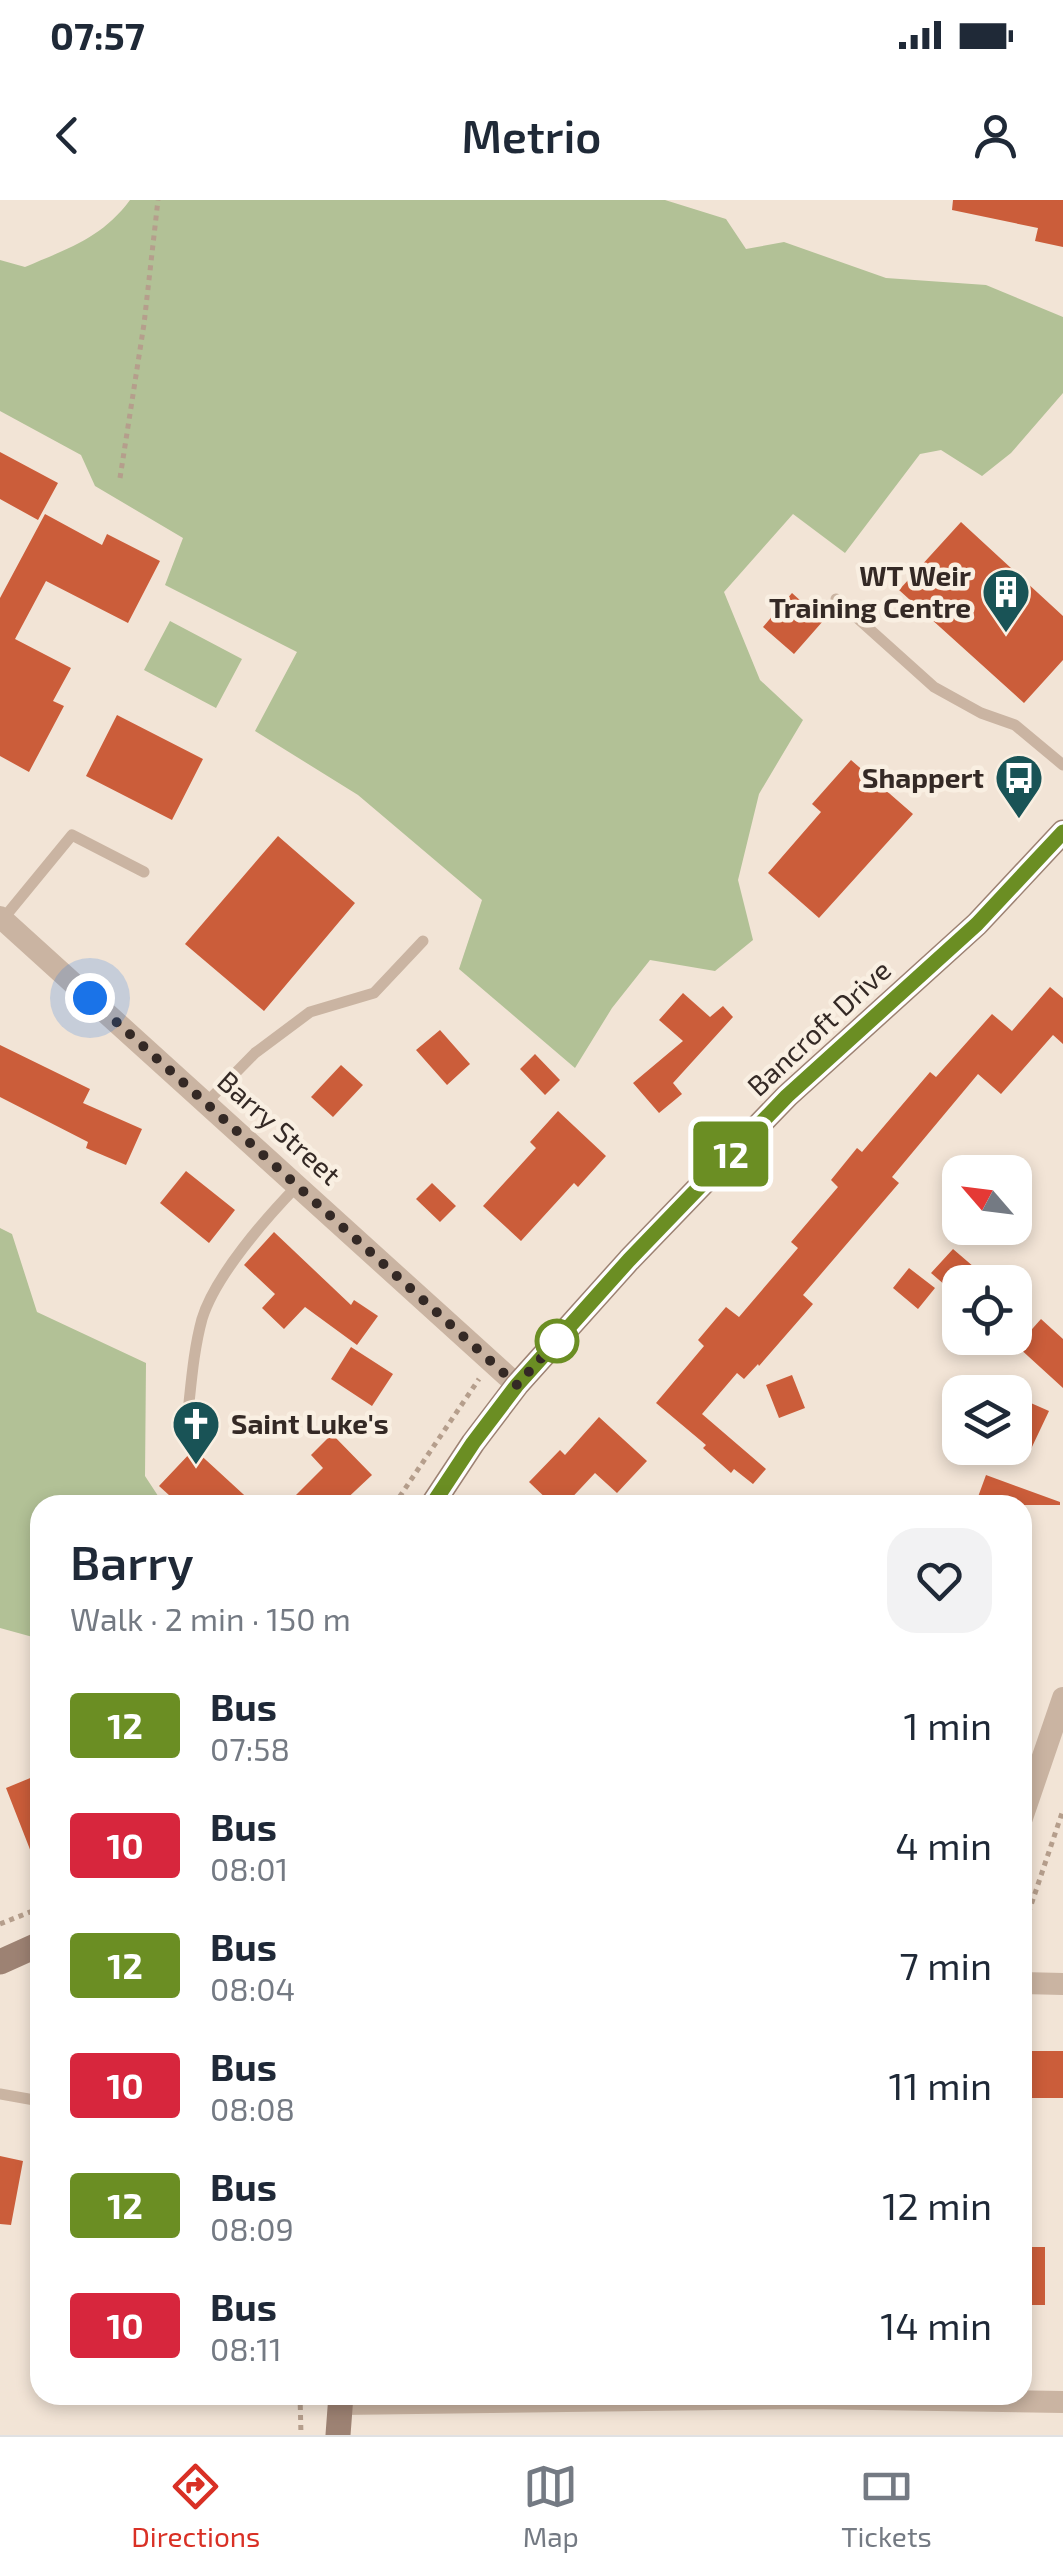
<!DOCTYPE html>
<html lang="en">
<head>
<meta charset="utf-8">
<style>
  body { margin:0; font-family:"Exo 2",sans-serif; background:#f2f2f3; color:#1f2937; height:100vh; display:flex; flex-direction:column; font-size:38px; white-space:nowrap }
  * { box-sizing:border-box; margin:0 }
  p { font-size:32px; color:#747a83 }
  .icon { flex:none; width:55px; height:55px; fill:none; stroke:currentColor; stroke-width:2; stroke-linecap:round; stroke-linejoin:round }
  .map { position:relative; flex:1; overflow:hidden }
  .drawer { position:absolute; left:30px; top:1295px; width:1002px; height:910px; display:flex; flex-direction:column; background:#fff; border-radius:30px; box-shadow:0 5px 15px #0003 }
  .drawer>* { flex:none }
  .badge { padding:0 20px; border-radius:8px; font-size:35px; line-height:65px }
  .needle { width:65px; rotate:298deg }
  .tools { position:absolute; left:942px; top:955px; display:grid; gap:20px }
  .tools a { display:grid; place-items:center; width:90px; height:90px; border-radius:20px; background:#fff; box-shadow:0 5px 15px #0003; font-size:50px }
  .you { position:absolute; width:50px; height:50px; margin:-25px; border:8px solid #fff; border-radius:50%; background:#1a73e8; box-shadow:0 0 0 15px #1a73e833 }
  .map>.badge { position:absolute; translate:-50% -50%; box-shadow:0 0 0 5px #fff }
  .round { display:grid; place-items:center; flex:none; width:105px; height:105px; border-radius:30px; background:#f2f2f3 }
  .overview { display:flex; align-items:center; justify-content:space-between; height:170px; padding:0 40px }
  h1 { font-size:48px; font-weight:600; line-height:75px }
  ul { padding:0; list-style:none }
  li { display:flex; align-items:center; gap:30px; height:120px; padding:0 40px }
  li div { flex:1 }
  li b { display:block; font-size:38px }
  li em { font-style:normal }
  li .badge { min-width:110px; font-weight:700; text-align:center }
  .status { display:flex; justify-content:space-between; align-items:center; height:70px; padding:0 50px; background:#fff; direction:ltr }
  .status svg { height:28px; fill:currentColor }
  header { display:flex; justify-content:space-between; align-items:center; height:130px; padding:0 40px; background:#fff; font-size:45px; font-weight:600 }
  .tab-bar { display:flex; justify-content:space-around; align-items:center; height:140px; border-top:2px solid #e0e1e3; background:#fff; font-size:28px; color:#747a83 }
  .tab-bar a { display:grid; justify-items:center; gap:5px }
  .tab-bar .current { color:#d93025 }
  .map>svg:first-child { display:block }
  .green { fill:#b2c196 }
  .building { fill:#cb5d3a }
  .lines { fill:none; stroke-linecap:round; stroke-linejoin:round }
  .path { stroke:#b59e8c; stroke-width:5; stroke-dasharray:5 5; stroke-linecap:butt }
  .lane { stroke:#cab4a2; stroke-width:11 }
  .street { stroke:#cab4a2; stroke-width:22 }
  .secondary { stroke:#9d8273; stroke-width:25 }
  .line-casing { stroke:#fff; stroke-width:22 }
  .line { stroke:#6b8e23; stroke-width:15 }
  .walk { stroke:#342925; stroke-width:10; stroke-dasharray:0 18 }
  .stop-dot { fill:#fff; stroke:#6b8e23; stroke-width:5 }
  .labels { text-anchor:middle; stroke-width:9; stroke-linejoin:round; paint-order:stroke }
  .poi-label { font-size:28px; font-weight:bold; fill:#342925; stroke:#f9efe2; text-anchor:end }
  .street-label { font-size:28px; fill:#342925; stroke:#f9efe2 }
</style>
</head>
<body>
<div class="status"><b>07:57</b><svg viewBox="0 0 49 12"><path d="M0 12V9h3v3zM5 12V6h3v6zM10 12V3h3v9zM15 12V0h3v12zM26 1h20v11H26zM47 4h2v5h-2z"/></svg></div>
<header><svg class="icon" aria-label="back" viewBox="0 0 24 24"><path d="M15 5l-7 7 7 7"/></svg>Metrio<svg class="icon" aria-label="person" viewBox="0 0 24 24"><circle cx="12" cy="8" r="4"/><path d="M4 21q1-7 8-7t8 7"/></svg></header>
<div class="map">
<svg width="1063" height="2235" viewBox="0 0 1063 2235">
  <rect width="100%" height="100%" fill="#f2e4d6"/>
  <!-- green -->
  <path class="green" d="M130 0H665L726 19 746 49 784 42 886 78 986 85 1063 117V193L1011 253 982 276 941 250 920 254 845 353 793 314 724 392 760 480 803 520 759 594 738 680 753 740 715 771 650 760 612 808 575 868 459 769 482 700 358 595 255 531 297 452 165 385 183 338 95 286 81 255 0 211V60L25 67C67 49 102 38 130 0Z
    M170 421 242 459 216 508 144 470Z
    M0 1028 12 1034 37 1112 146 1163 145 1276 164 1305H40V1439L0 1428Z"/>
  <!-- building -->
  <path class="building" d="M953 0H1063V47L1035 41 1038 28 952 10Z
    M0 252 58 283 38 320 0 299Z
    M45 314 102 345 107 334 160 361 128 423 46 381 15 439 71 468 53 501 64 506 29 572 0 556V398Z
    M961 322 1063 416V460L1024 503 899 390Z
    M792 393 823 421 794 454 763 427Z
    M117 515 203 559 172 620 86 576Z
    M851 560 913 614 819 718 768 673 821 612 812 604Z
    M278 636 355 703 264 811 185 744Z
    M1050 787 1063 798V844L1053 835 1001 894 978 874 892 977 899 983 803 1095 813 1104 759 1166 758 1164 744 1179 737 1173 702 1214 766 1269 753 1284 734 1269 731 1273 703 1248 706 1245 656 1203 704 1146 698 1140 726 1107 739 1117 798 1048 791 1042 838 987 831 980 857 948 862 952 930 872 936 877 992 814 1012 831Z
    M683 793 710 817 723 806 733 817 673 883 682 894 659 913 633 883 683 841 659 820Z
    M440 830 470 864 447 885 416 850Z
    M0 845 90 889 83 903 142 929 126 965 86 948 88 942 0 897Z
    M535 854 560 880 545 895 520 869Z
    M341 865 363 885 333 917 311 897Z
    M558 911 606 956 578 987 574 983 521 1041 483 1006 536 948 530 942Z
    M186 971 235 1010 209 1043 160 1003Z
    M432 983 456 1006 440 1022 416 999Z
    M274 1032 351 1105 354 1100 378 1116 357 1145 305 1107 284 1129 262 1108 275 1094 244 1065Z
    M953 1049 974 1067 953 1092 931 1073Z
    M909 1068 935 1088 918 1109 893 1088Z
    M1041 1119 1063 1139V1188L1017 1146Z
    M351 1147 393 1174 372 1206 331 1179Z
    M792 1175 805 1208 779 1218 766 1185Z
    M1015 1196 1049 1211 1031 1249 1015 1242Z
    M599 1217 647 1261 617 1293 595 1273 565 1305H553L529 1282 560 1250 565 1255Z
    M332 1234 372 1275 340 1305H286L323 1268 311 1255Z
    M194 1249 255 1305H180L159 1286Z
    M986 1275 1060 1302V1305H975Z
    M40 1574V1670H38L6 1588Z
    M1022 1851H1063V1898H1022Z
    M0 1956 23 1961 11 2025 0 2024Z
    M1022 2047H1045V2105H1022Z"/>
  <g class="lines">
    <!-- path -->
    <path class="path" d="M120 278 144 124 158 0
      M394 1305 479 1179
      M0 1724 40 1708
      M1022 1732 1063 1610
      M300 2195 301 2235"/>
    <!-- lane -->
    <path class="lane" d="M836 399 934 487 981 513 1015 525 1063 565
      M3 719 72 635 144 672
      M206 903 255 853 310 812 374 793 423 741
      M187 1221C191 1187 193 1152 202 1119 215 1076 266 1018 297 986
      M0 1894 40 1901"/>
    <!-- street -->
    <path class="street" d="M0 717 517 1185
      M1022 1618 1063 1498
      M1022 1783 1063 1784
      M342 2204 808 2198 1063 2202"/>
    <!-- secondary -->
    <path class="secondary" d="M432 1305 473 1243 517 1185 629 1060 787 896 977 724 1063 632
      M0 1762 40 1744
      M338 2235 341 2195"/>
  </g>
  <g class="lines">
    <!-- line casing -->
    <g class="line-casing">
      <path id="line" d="M432 1305 473 1243 517 1185 629 1060 787 896 977 724 1063 632"/>
    </g>
    <!-- line -->
    <use href="#line" class="line"/>
    <!-- walk -->
    <path class="walk" d="M90 798 517 1185 562 1135 557 1141"/>
  </g>
  <!-- icons -->
  <defs>
    <g id="building-pin" transform="scale(2.5)"><path d="M0 17L-7.5 6A9.5 9.5 0 1 1 7.5 6Z" fill="#195356" stroke="#f9efe2"/><path d="M-4-6H4V6H1V3H-1V6H-4ZM-2.5-4.3h1.7v1.8h-1.7ZM.8-4.3h1.7v1.8H.8ZM-2.5-1h1.7V.8h-1.7ZM.8-1h1.7V.8H.8Z" fill="#fff"/></g>
    <g id="bus-pin" transform="scale(2.5)"><path d="M0 17L-7.5 6A9.5 9.5 0 1 1 7.5 6Z" fill="#195356" stroke="#f9efe2"/><path d="M-5-6H5V4H4V6H2V4H-2V6H-4V4H-5ZM-3.5-4V0h7V-4ZM-3.5 1.2v1.5H-2V1.2ZM2 1.2v1.5H3.5V1.2Z" fill="#fff"/></g>
    <g id="church-pin" transform="scale(2.5)"><path d="M0 17L-7.5 6A9.5 9.5 0 1 1 7.5 6Z" fill="#195356" stroke="#f9efe2"/><path d="M-1.2-6h2.4v3.5h3.3v2.4h-3.3V6h-2.4V-.1h-3.3v-2.4h3.3Z" fill="#fff"/></g>
  </defs>
  <g fill-rule="evenodd">
    <use href="#building-pin" x="1006" y="392"/>
    <use href="#bus-pin" x="1019" y="578"/>
    <use href="#church-pin" x="196" y="1224"/>
  </g>
  <!-- markers -->
  <circle class="stop-dot" cx="557" cy="1141" r="20"/>
  <g class="labels">
    <!-- poi labels -->
    <g class="poi-label">
      <text x="971" y="386">WT Weir<tspan x="971" dy="32">Training Centre</tspan></text>
      <text x="984" y="588">Shappert</text>
      <text x="231" y="1234" text-anchor="start">Saint Luke's</text>
    </g>
    <!-- street labels -->
    <g class="street-label">
      <text transform="translate(819 828) rotate(-43)" y="10">Bancroft Drive</text>
      <text transform="translate(279 928) rotate(42)" y="10">Barry Street</text>
    </g>
  </g>
</svg>
<div class="tools">
<a><svg class="needle" viewBox="-14 -14 28 28"><path d="M0-13l5 13h-10z" fill="#e53935"/><path d="M0 13l5-13h-10z" fill="#747a83"/></svg></a>
<a><svg class="icon" aria-label="locate" viewBox="0 0 24 24"><circle cx="12" cy="12" r="6"/><path d="M12 2v4M12 18v4M2 12h4M18 12h4"/></svg></a>
<a><svg class="icon" aria-label="layers" viewBox="0 0 24 24"><path d="M12 4l9 5-9 5-9-5zM3 14l9 5 9-5"/></svg></a>
</div>
<div class="you" style="left:90px;top:798px"></div>
<b class="badge" style="left:731px;top:954px;background:#6b8e23;color:#fff">12</b>
<section class="drawer">
<div class="overview"><div><h1>Barry</h1><p>Walk · 2 min · 150 m</p></div><a class="round"><svg class="icon" aria-label="heart" viewBox="0 0 24 24"><path d="M12 20l-8-8c-3-5 5-10 8-4 3-6 11-1 8 4z"/></svg></a></div>
<ul>
<li><span class="badge" style="background:#6b8e23;color:#fff">12</span><div><b>Bus</b><p>07:58</p></div><em>1 min</em></li>
<li><span class="badge" style="background:#d7263d;color:#fff">10</span><div><b>Bus</b><p>08:01</p></div><em>4 min</em></li>
<li><span class="badge" style="background:#6b8e23;color:#fff">12</span><div><b>Bus</b><p>08:04</p></div><em>7 min</em></li>
<li><span class="badge" style="background:#d7263d;color:#fff">10</span><div><b>Bus</b><p>08:08</p></div><em>11 min</em></li>
<li><span class="badge" style="background:#6b8e23;color:#fff">12</span><div><b>Bus</b><p>08:09</p></div><em>12 min</em></li>
<li><span class="badge" style="background:#d7263d;color:#fff">10</span><div><b>Bus</b><p>08:11</p></div><em>14 min</em></li>
</ul>
</section>
</div>
<nav class="tab-bar">
<a class="current"><svg class="icon" aria-label="directions" viewBox="0 0 24 24"><path d="M12 3l9 9-9 9-9-9zM9 14v-3h6M13 9l2 2-2 2"/></svg>Directions</a>
<a><svg class="icon" aria-label="map" viewBox="0 0 24 24"><path d="M3 6l6-2 6 2 6-2v14l-6 2-6-2-6 2zM9 4v14M15 6v14"/></svg>Map</a>
<a><svg class="icon" aria-label="tickets" viewBox="0 0 24 24"><path d="M3 7h18v10H3zM15 7v10"/></svg>Tickets</a>
</nav>
</body>
</html>
